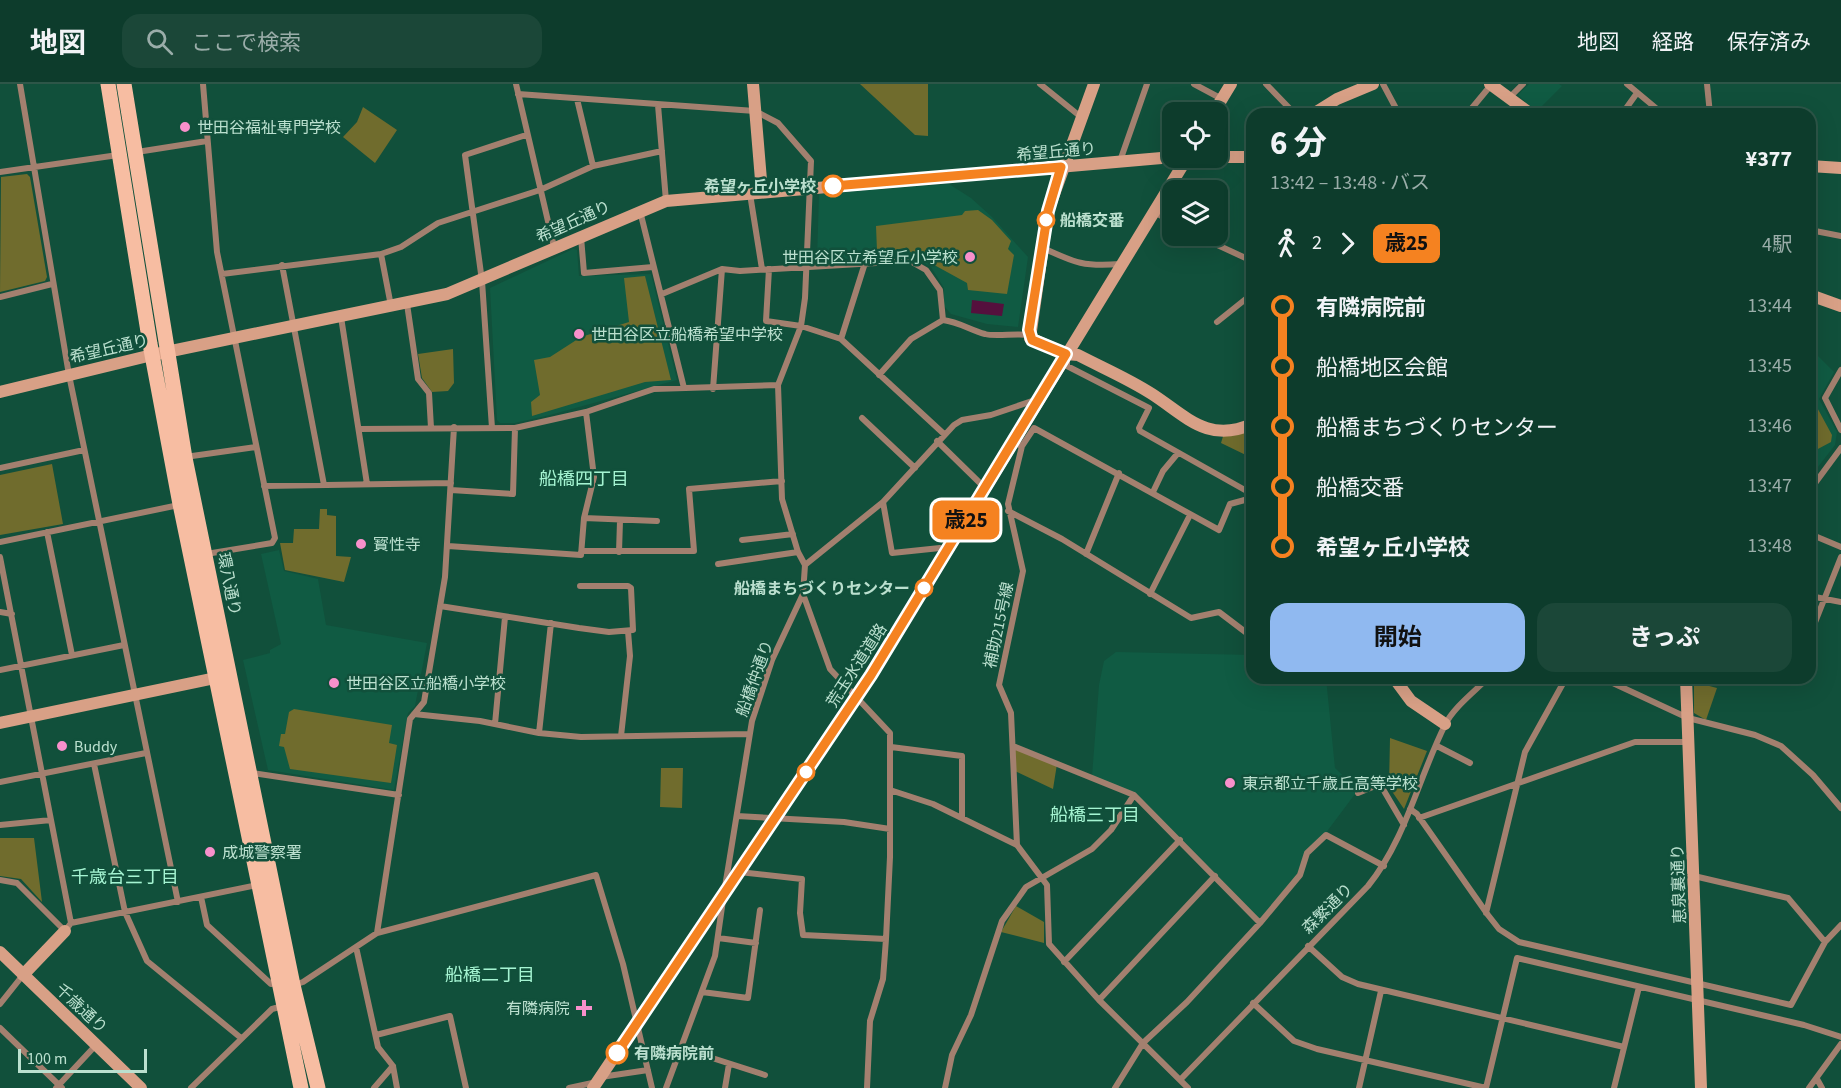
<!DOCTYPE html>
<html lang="ja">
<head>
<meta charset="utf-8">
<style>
  body { margin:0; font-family:"Source Sans 3","Noto Sans JP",sans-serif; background:#1b4738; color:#f1f3f6; height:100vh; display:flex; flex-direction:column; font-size:22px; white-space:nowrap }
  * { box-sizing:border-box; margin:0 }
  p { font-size:20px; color:#9aada9 }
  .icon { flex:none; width:33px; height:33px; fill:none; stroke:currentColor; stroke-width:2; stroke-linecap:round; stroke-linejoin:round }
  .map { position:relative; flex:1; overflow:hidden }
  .details { position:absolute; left:1246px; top:24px; width:570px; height:576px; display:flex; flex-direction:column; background:#0d3c2c; border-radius:18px; box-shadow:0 6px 24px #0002,0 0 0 2px #2d5648 }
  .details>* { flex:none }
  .badge { padding:0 12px; border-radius:9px; font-size:21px; line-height:39px }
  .fabs { position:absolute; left:1162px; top:18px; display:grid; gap:12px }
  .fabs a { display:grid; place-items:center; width:66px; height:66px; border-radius:12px; background:#0d3c2c; box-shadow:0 6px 24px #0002,0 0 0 2px #2d5648; font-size:30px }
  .scale { position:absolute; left:18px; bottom:15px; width:129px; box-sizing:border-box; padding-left:6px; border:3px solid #bbe0cf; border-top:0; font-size:16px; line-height:21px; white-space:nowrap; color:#bbe0cf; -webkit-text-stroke:4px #11503b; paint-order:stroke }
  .map>.badge { position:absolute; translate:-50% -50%; box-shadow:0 0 0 3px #fff }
  .legs { display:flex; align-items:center; gap:9px; height:66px; padding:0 24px; font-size:20px }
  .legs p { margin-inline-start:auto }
  .head { display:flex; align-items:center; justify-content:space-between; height:102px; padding:0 24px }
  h1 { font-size:33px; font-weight:700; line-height:45px }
  .action { display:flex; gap:12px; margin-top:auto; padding:12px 24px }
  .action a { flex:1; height:69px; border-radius:18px; background:#90b9f0; color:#111; font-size:24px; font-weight:700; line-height:69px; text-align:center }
  .action a+a { background:#1b4738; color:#f1f3f6 }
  ul { padding:0 24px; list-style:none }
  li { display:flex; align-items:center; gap:21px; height:60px; font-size:22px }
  li i { display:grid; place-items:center; width:9px; height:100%; margin:0 8px; background:currentColor }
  li i::after { content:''; width:15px; height:15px; margin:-8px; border:4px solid; border-radius:50%; background:#0d3c2c }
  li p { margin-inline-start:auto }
  li:first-child i { background:linear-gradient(#0000 50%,currentColor 0) }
  li:last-child i { background:linear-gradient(currentColor 50%,#0000 0) }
  header { display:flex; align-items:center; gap:36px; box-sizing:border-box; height:84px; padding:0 30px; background:#0d3c2c; border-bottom:2px solid #2d5648 }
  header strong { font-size:28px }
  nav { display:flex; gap:33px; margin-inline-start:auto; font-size:21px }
  .search { width:420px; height:54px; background:#1b4738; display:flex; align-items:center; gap:15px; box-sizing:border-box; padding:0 21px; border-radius:18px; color:#9aada9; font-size:22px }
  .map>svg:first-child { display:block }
  .built { fill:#105b43 }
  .green { fill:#706c2d }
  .water { fill:#55103d }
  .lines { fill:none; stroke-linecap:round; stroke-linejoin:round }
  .street { stroke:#a3806f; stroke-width:6 }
  .secondary { stroke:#d8a086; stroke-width:12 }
  .primary { stroke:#f7bda2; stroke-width:15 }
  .line-1-casing { stroke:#fff; stroke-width:14 }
  .line-1 { stroke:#f58220; stroke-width:9 }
  .poi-dot { fill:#f890cb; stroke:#11503b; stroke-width:2 }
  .stop-1-dot { fill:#fff; stroke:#f58220; stroke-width:3 }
  .labels { text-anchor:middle; stroke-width:5; stroke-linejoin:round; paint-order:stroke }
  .poi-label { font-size:16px; fill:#bbe0cf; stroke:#11503b; text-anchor:start }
  .street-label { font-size:16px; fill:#bbe0cf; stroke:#11503b }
  .stop-label { font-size:16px; font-weight:bold; fill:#bbe0cf; stroke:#11503b; text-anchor:end }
  .neighbourhood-label { font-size:18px; fill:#a5f4d2; stroke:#11503b }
</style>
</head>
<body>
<header>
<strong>地図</strong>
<div class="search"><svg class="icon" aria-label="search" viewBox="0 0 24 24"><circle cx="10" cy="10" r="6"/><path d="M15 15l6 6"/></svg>ここで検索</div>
<nav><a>地図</a><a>経路</a><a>保存済み</a></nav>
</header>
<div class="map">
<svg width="1841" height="1004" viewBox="0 0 1841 1004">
  <rect width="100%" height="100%" fill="#11503b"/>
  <!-- built -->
  <path class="built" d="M1529 0H1559L1562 2 1536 28 1518 11Z
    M949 100 971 114 992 133 1028 173 1018 243 987 240 951 230 944 222V204L931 183 911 172 817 176 819 110Z
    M573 165 577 166 579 192 651 190 677 296 550 331 515 339H500L497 336 490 204Z
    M1816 270 1834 288 1819 315 1837 348 1835 361 1811 392 1810 273Z
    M279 466 284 487 318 495 326 541 427 559 415 622 408 629 394 706 268 686 243 576 270 569V566L281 560 261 470Z
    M1116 568 1252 571V594H1326L1335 684 1358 706 1325 750 1305 768 1298 789 1259 836 1134 710 1092 692 1099 601 1104 577Z"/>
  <!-- green -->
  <path class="green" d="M860 0H928V52L915 51Z
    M363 23 397 46 375 79 343 53 357 38Z
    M27 90 30 93 47 193 45 197 0 208 1 93Z
    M978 126 992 136 1011 157 1008 165 1014 171 1007 210 968 206 967 199 907 166 877 167 876 142 962 131 965 127Z
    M645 192 671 296 645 298 532 332 531 318 540 311 534 276 550 273 581 253 629 238 624 194Z
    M453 265 454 299 448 307 432 308 422 294 418 270Z
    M1813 316 1832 351 1831 358 1816 366 1811 356V318Z
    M1252 342V374L1221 359 1224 349Z
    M52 380 63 440 0 451V391Z
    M320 425H327V431L336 432V472L351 473 344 498 285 486 280 459H293L294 445H319Z
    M1694 598 1717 604 1706 636 1694 629Z
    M294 625 392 641 389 659 397 661 391 699 290 685 284 663 279 662 281 650H285L289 628Z
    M1390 654 1427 667 1404 725 1389 703Z
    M1014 664 1057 680 1053 705 1015 687Z
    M661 684H683L682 724 660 723Z
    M0 754H34L42 818 21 795 0 792Z
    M1016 822 1044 838V859L1001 848Z"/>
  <!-- water -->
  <path class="water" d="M972 216 1004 220 1002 232 971 229Z"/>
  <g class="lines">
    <!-- street -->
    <path class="street" d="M20 0 69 291 178 818
      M203 0 217 168 275 454 272 459 206 470
      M516 0 554 163
      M1040 0 1081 33
      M1194 0 1222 15
      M1266 0 1295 30
      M1383 0 1399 30
      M1627 0 1663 30
      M1707 0 1710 30
      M518 10 755 27 778 39 811 77 805 214 801 242 778 301 782 415 798 468 805 481
      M1509 14 1523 0
      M577 15 593 82
      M658 21 666 117
      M1467 30 1491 1
      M1622 30 1637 9
      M137 68 207 57
      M1120 77 1147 0
      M0 88 118 71
      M750 110 762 185
      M640 127 684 304
      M1154 128 1173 138
      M1810 146 1841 152
      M1198 152 1252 177
      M581 153 584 189 653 183
      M1043 164C1075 179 1085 183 1120 180
      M381 170 391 222
      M282 181 324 401
      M769 185 766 237 801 242 841 255 944 350
      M222 190 381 170 401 163 438 139 540 106 593 82 662 67
      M662 210 722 185 740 187 910 177 926 186 940 206 943 236C959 238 970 246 985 250 995 253 1016 249 1029 251
      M0 213 52 200
      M407 220 418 295 429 309 431 344
      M341 233 367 400
      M1217 238 1252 210
      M841 255 865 179
      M1067 274V282L1149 324 1139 344 1140 347 1252 410
      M1841 286 1825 314 1841 346
      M879 291 911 255 943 236
      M713 305 722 185
      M862 334 915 384
      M492 344 482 197 465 71 526 51
      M359 345 515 344 586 328 654 305 778 301
      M937 357 985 404
      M1019 361 1022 362 1034 344 1219 446 1230 420 1252 414
      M185 373 256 363
      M0 384 84 366
      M264 402 451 399
      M451 406 513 410 515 344
      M1810 406 1841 364
      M1153 408 1163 387 1178 369
      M883 418 892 469 940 464 946 468
      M1008 427 1062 455 1191 534 1219 528 1248 550
      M584 434 657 437
      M47 448 72 571
      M1810 450 1841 463
      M742 456 793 450
      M0 458 179 421
      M448 462 581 471 584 434 594 393 586 328
      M582 467H694L689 405 782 397
      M619 468 620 437
      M1086 470 1119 389
      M0 473 71 839
      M718 480 798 468
      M803 510 830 585 890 649V773L886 855 883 895 870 937 867 1004
      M1150 510 1190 431
      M1810 512 1841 518
      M440 522 579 544 609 548 633 546 631 504 628 502H580
      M0 528 12 530
      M1810 551 1841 473
      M0 586 124 561
      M1602 594 1688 634 1755 651 1781 662 1813 691 1841 724
      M414 630 480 637 539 649 581 653 749 650
      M495 640 505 533
      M539 649 551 539
      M621 652 630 572 628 547
      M1013 662 1134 711 1260 839
      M1437 662 1470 679
      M891 663 962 672V734
      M94 680 125 828 147 877 241 954
      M252 689 399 711
      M0 698 146 669
      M890 706 933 720 1017 761 1047 801 1049 860 1099 916 1188 1004
      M1358 709 1380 700 1404 741
      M1410 725 1417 730 1488 831 1499 845 1519 858 1791 921 1825 858 1841 841
      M737 732 844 738 890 745
      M1419 734 1635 658H1689
      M0 741 51 736
      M1017 761 1011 629 999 601 1023 487 1008 420 1022 362
      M739 788 802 795 800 829 803 851 886 855
      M1694 792 1788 814 1825 858
      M0 796 17 799 65 847 71 839 257 801
      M725 803 752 637 772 576 803 510 805 481 883 418 954 341 962 336 991 331 1038 315
      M201 813 207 841 271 900 277 899
      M1486 829 1525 668 1566 594
      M377 849 410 635 424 618 445 493 454 343
      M718 854 756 859
      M1308 862 1342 893 1358 900 1624 963
      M356 863 378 963 393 982 397 1004
      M1064 878 1180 756
      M294 901 303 898 377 849 596 791 623 880 652 1004
      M702 908 748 914 760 826
      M1099 916 1215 792
      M1253 919 1294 957 1317 965 1486 1004
      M0 920 23 891
      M0 944 62 1004
      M376 951 450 932 466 1004
      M681 964 765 991
      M601 993 648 986
      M1817 995 1822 1004
      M1180 996 1368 802C1406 755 1418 695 1445 641 1453 624 1474 608 1488 594
      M56 1004 96 961
      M191 1004 272 925 283 922
      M374 1004 393 982
      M569 1004 597 998
      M666 1004 715 872 723 816
      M725 1004 729 980
      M945 1004 952 971 971 931 1002 837 1026 803 1092 765 1111 746 1134 711
      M1115 1004 1143 959 1187 918 1260 839 1300 791 1307 769 1326 751 1384 782
      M1359 1004 1381 907
      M1486 1004 1517 874 1804 941 1841 953
      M1614 1004 1639 903
      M1809 1004 1841 960"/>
    <!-- secondary -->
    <path class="secondary" d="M753 0 762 108
      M1094 0 1048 127 1030 254 1066 270 1078 271C1103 284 1129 295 1152 310 1186 332 1208 360 1252 340
      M1490 0 1531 30
      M1214 28 1231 0
      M1313 30 1337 15 1373 0
      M1218 73H1252
      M1810 82 1841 84
      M1810 211 1841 222
      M0 308 152 271 447 210 666 117 1173 73
      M1394 594 1411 617 1445 640
      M1686 594 1701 1004
      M0 639 225 592
      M0 868 141 1004
      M23 891 65 847
      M593 1004 871 591 1187 74"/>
    <!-- primary -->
    <path class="primary" d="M108 0 150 260 180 420 301 1004
      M124 0 185 374 293 901 318 1004"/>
  </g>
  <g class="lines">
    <!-- line-1 casing -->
    <g class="line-1-casing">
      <path id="line-1" d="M617 969 871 591 1066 270 1032 256 1029 246 1048 127 1061 83 833 102"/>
    </g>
    <!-- line-1 -->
    <use href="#line-1" class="line-1"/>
  </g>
  <!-- markers -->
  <g class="poi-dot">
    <circle cx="185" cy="43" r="6"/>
    <circle cx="970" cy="173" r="6"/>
    <circle cx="579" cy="250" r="6"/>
    <circle cx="361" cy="460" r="6"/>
    <circle cx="334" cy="599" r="6"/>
    <circle cx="62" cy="662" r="6"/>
    <circle cx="1230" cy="699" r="6"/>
    <circle cx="210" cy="768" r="6"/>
    <path d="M581 915h6v6h6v6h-6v6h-6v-6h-6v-6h6z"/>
  </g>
  <g class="stop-1-dot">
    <circle cx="833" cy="102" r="10"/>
    <circle cx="1046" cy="136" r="8"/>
    <circle cx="924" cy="504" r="8"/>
    <circle cx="806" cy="688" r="8"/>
    <circle cx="617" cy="969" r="10"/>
  </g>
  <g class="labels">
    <!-- poi labels -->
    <g class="poi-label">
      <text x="197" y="49">世田谷福祉専門学校</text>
      <text x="958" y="179" text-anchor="end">世田谷区立希望丘小学校</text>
      <text x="591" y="256">世田谷区立船橋希望中学校</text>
      <text x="373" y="466">寳性寺</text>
      <text x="346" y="605">世田谷区立船橋小学校</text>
      <text x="74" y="668">Buddy</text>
      <text x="1242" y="705">東京都立千歳丘高等学校</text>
      <text x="222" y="774">成城警察署</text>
      <text x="570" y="930" text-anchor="end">有隣病院</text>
    </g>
    <!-- street labels -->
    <g class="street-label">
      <text transform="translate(1056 67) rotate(-5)" y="6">希望丘通り</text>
      <text transform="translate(573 137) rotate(-24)" y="6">希望丘通り</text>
      <text transform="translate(109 264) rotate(-13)" y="6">希望丘通り</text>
      <text transform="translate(230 500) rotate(79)" y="6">環八通り</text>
      <text transform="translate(998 541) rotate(-78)" y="6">補助215号線</text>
      <text transform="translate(856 581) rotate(-57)" y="6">荒玉水道道路</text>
      <text transform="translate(754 594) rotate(-70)" y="6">船橋仲通り</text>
      <text transform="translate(1678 800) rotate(-92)" y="6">恵泉裏通り</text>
      <text transform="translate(1327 824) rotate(-45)" y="6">森繁通り</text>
      <text transform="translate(82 924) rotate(43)" y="6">千歳通り</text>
    </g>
    <!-- stop labels -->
    <g class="stop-label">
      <text x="816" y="108">希望ヶ丘小学校</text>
      <text x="1060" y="142" text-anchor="start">船橋交番</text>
      <text x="910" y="510">船橋まちづくりセンター</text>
      <text x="634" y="975" text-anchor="start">有隣病院前</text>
    </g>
    <!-- neighbourhood labels -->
    <g class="neighbourhood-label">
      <text x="584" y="401">船橋四丁目</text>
      <text x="1095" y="737">船橋三丁目</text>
      <text x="125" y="799">千歳台三丁目</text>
      <text x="490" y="897">船橋二丁目</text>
    </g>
  </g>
</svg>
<div class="fabs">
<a><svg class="icon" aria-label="locate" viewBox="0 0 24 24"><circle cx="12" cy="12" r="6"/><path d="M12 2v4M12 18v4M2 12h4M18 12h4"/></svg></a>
<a><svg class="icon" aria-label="layers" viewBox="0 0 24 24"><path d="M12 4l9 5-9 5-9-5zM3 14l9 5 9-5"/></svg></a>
</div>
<div class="scale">100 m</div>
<b class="badge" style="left:966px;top:436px;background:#f58220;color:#111">歳25</b>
<section class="details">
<div class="head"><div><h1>6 分</h1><p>13:42 – 13:48 · バス</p></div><b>¥377</b></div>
<div class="legs"><svg class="icon" aria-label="walk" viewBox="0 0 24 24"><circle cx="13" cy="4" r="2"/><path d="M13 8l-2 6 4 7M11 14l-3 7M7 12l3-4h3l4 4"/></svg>2<svg class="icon" aria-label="forward" viewBox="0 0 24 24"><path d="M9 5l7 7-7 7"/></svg><b class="badge" style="background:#f58220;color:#111">歳25</b><p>4駅</p></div>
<ul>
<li><i style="color:#f58220"></i><b>有隣病院前</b><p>13:44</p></li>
<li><i style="color:#f58220"></i><span>船橋地区会館</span><p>13:45</p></li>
<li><i style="color:#f58220"></i><span>船橋まちづくりセンター</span><p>13:46</p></li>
<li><i style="color:#f58220"></i><span>船橋交番</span><p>13:47</p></li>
<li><i style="color:#f58220"></i><b>希望ヶ丘小学校</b><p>13:48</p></li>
</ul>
<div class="action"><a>開始</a><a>きっぷ</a></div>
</section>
</div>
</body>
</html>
